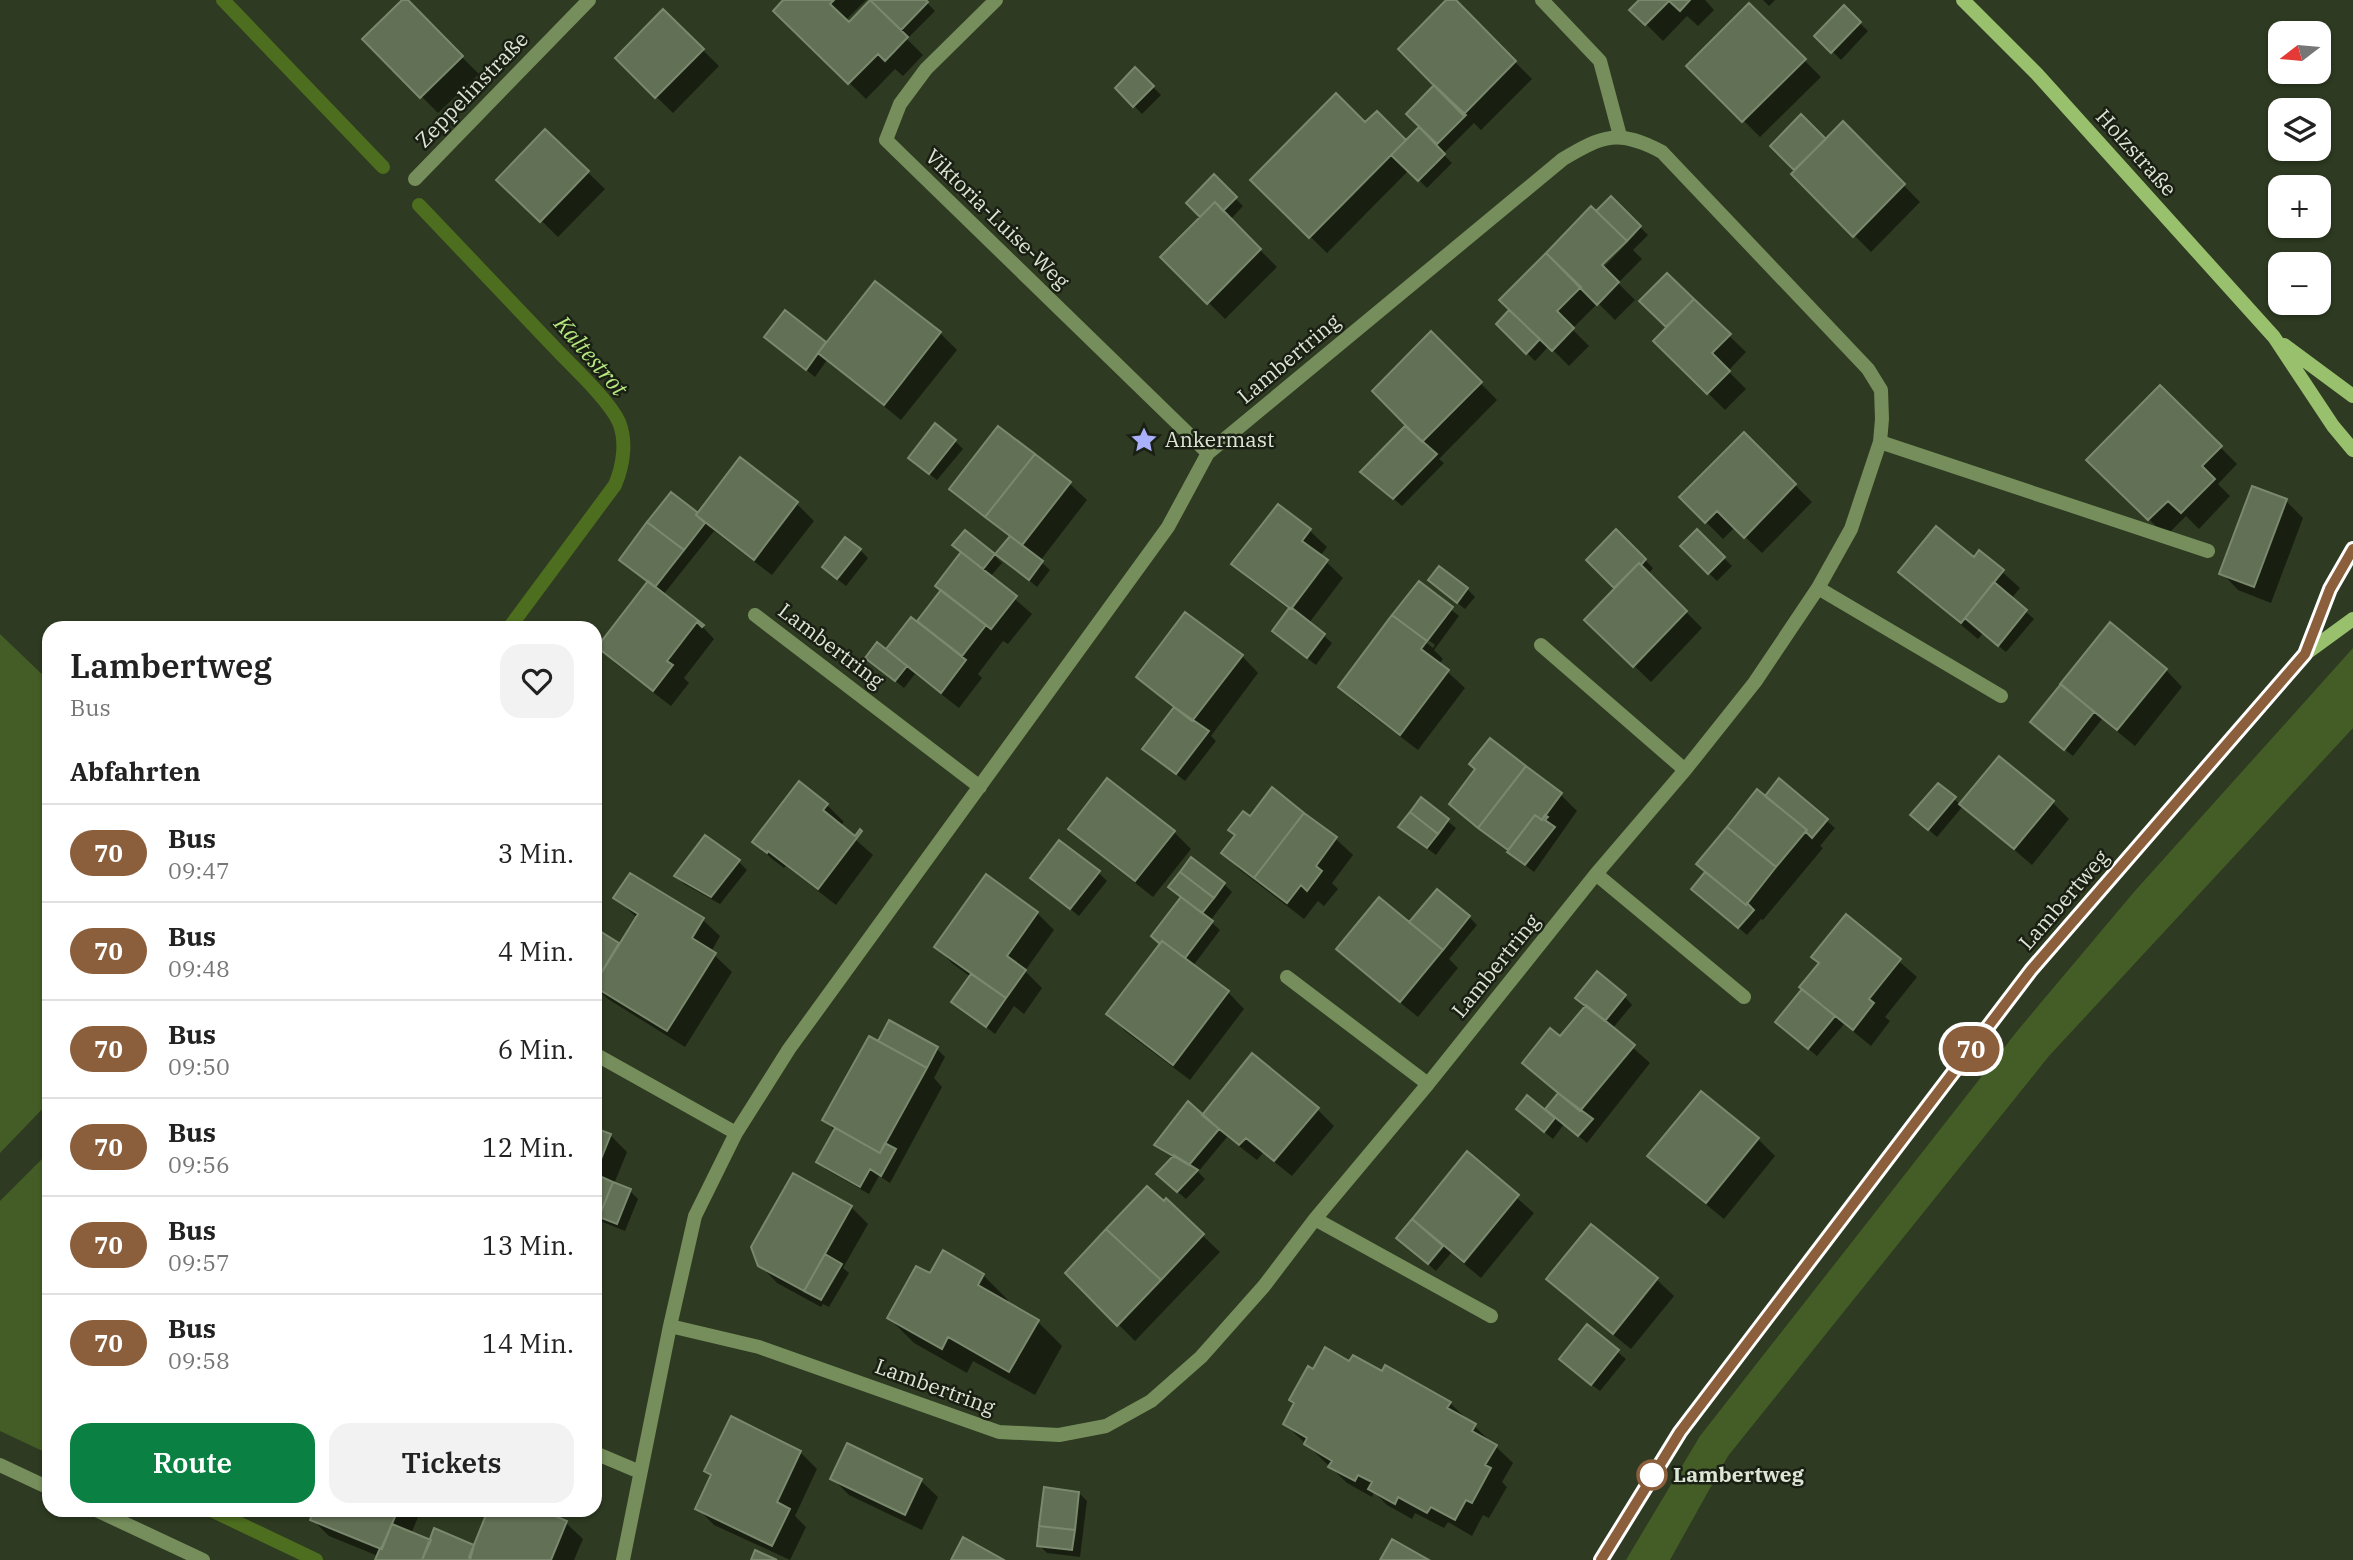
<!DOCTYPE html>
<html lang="de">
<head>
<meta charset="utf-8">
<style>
  body { margin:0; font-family:"IBM Plex Serif",serif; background:#f2f2f2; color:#222; height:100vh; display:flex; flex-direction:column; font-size:26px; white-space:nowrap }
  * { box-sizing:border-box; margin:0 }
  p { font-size:23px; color:#767676 }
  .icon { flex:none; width:38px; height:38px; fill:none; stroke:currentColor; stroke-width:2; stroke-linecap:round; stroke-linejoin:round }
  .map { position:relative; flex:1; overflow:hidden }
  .sheet { position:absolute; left:42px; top:621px; width:560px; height:896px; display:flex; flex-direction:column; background:#fff; border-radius:21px; box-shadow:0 2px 5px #0004 }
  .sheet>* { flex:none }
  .badge { padding:0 14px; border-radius:23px; font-size:24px; line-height:46px }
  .needle { width:46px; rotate:254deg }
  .controls { position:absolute; left:2268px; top:21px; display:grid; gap:14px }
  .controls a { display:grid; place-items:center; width:63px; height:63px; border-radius:14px; background:#fff; box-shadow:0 2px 5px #0004; font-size:35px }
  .map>.badge { position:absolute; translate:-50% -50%; box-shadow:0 0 0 4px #fff }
  h2 { padding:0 28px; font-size:26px; line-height:63px }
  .round { display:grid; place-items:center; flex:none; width:74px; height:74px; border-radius:21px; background:#f2f2f2 }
  .head { display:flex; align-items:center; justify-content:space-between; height:119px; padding:0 28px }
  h1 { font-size:33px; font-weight:600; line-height:52px }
  .button { display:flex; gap:14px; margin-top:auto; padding:14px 28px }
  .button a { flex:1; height:80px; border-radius:21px; background:#0b8043; color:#fff; font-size:28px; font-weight:600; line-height:80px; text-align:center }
  .button a+a { background:#f2f2f2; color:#222 }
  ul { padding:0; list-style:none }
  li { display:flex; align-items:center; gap:21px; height:98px; padding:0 28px; border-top:2px solid #e0e0e0 }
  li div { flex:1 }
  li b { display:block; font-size:26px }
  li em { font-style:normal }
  li .badge { min-width:77px; font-weight:700; text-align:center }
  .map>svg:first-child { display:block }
  .green { fill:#445d26 }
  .shadow { fill:#0007; fill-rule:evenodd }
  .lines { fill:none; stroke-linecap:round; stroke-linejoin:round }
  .stream { stroke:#4c6e1e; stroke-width:14 }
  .building { fill:#627055; stroke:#7a896d; stroke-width:2 }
  .lane { stroke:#758e5b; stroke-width:14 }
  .street { stroke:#758e5b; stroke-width:14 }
  .secondary { stroke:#98c06d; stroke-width:14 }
  .line-casing { stroke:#fff; stroke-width:16 }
  .line { stroke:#8b5e3c; stroke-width:10 }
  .stop-dot { fill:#fff; stroke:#8b5e3c; stroke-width:3.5 }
  .labels { text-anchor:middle; stroke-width:5; stroke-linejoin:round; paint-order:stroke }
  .street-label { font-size:21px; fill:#dde5d5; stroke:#1a1f14 }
  .poi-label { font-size:21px; fill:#dde5d5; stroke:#1a1f14; text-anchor:start }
  .stop-label { font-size:21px; font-weight:bold; fill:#dde5d5; stroke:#1a1f14; text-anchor:start }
  .water-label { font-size:23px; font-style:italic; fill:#b6e87f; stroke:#1a1f14 }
</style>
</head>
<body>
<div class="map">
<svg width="2353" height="1560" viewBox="0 0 2353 1560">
  <rect width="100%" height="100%" fill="#2e3a21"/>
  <!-- green -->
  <path class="green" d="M0 634 49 681V1102L0 1153Z
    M2353 648V728L2049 1056 1728 1456 1670 1560H1626L1700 1436 2018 1030 2134 892Z
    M49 1152V1454L0 1431V1201Z"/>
  <!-- shadow -->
  <path class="shadow" d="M404 0 479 74 438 113 365 39Z
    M786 0H866L845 21 849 25 872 0H924L935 11 907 39 923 55 903 76 895 69 866 99 775 11Z
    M1449 0H1453L1532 79 1481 130 1474 123 1443 154 1452 163 1427 188 1409 170 1327 253 1252 180 1365 124 1406 142 1421 127 1437 86Z
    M1641 0H1705L1714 10 1698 26 1687 16 1663 41 1632 10Z
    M1763 0H1775L1769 6Z
    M1749 5 1821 77 1760 137 1689 66Z
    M1844 8 1868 31 1841 60 1817 36Z
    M663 11 719 66 673 113 617 58Z
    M1135 69 1161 95 1142 114 1117 88Z
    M1843 124 1920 202 1871 252 1793 174 1797 171 1773 146 1825 141Z
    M545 131 605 189 558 237 499 179Z
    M1214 177 1243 206 1230 220 1277 267 1225 319 1163 257 1202 217 1188 203Z
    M1611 198 1648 235 1633 250 1642 259 1618 283 1635 300 1615 320 1598 303 1572 329 1589 346 1569 366 1549 346 1535 361 1498 324 1511 310 1621 237ZM1626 239 1629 241 1598 273 1595 270Z
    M1667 276 1746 352 1728 371 1746 389 1725 410 1656 341 1669 328 1641 301Z
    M875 283 940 333 957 350 901 420 827 360 815 377 766 337 785 312 826 345Z
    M1431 333 1497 400 1439 459 1444 463 1402 506 1371 479 1416 437Z
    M2160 387 2237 464 2218 484 2230 496 2199 529 2186 516 2166 536 2089 460Z
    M998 428 1070 484 1087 500 1040 561 1050 570 1037 587 1007 562 1011 538 968 505 951 488Z
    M1744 434 1812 502 1762 553 1735 527 1723 539 1681 497Z
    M955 441 963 449 937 480 918 465Z
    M740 460 797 504 814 521 772 575 714 531 663 595 698 622 714 639 684 678 689 683 671 706 616 664 599 647 649 583 621 560 691 522Z
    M2253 489 2286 501 2303 518 2271 603 2238 590 2222 573Z
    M1278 507 1310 531 1327 547 1320 556 1343 578 1309 623 1332 643 1316 665 1282 639 1290 610 1250 580 1234 563Z
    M1616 532 1653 568 1650 572 1644 566 1642 568 1702 628 1651 682 1587 620 1617 589 1588 560Z
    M1697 532 1732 566 1717 581 1682 546Z
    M955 545 994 555 1002 563 990 577 1032 614 1008 644 1003 641 978 674 982 678 959 708 915 674 904 688 876 665 911 619 917 623 942 591 962 553Z
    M860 550 868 558 846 586 832 575Z
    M1980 552 2020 588 2011 599 2034 619 2006 652 1983 633 1978 639 1917 588 1900 572 1974 560Z
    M1419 584 1459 616 1434 650 1443 659 1439 664 1465 688 1418 750 1357 704 1340 687ZM1401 619 1435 645 1433 648 1401 623Z
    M1438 588 1467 589 1475 597 1465 609Z
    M1242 656 1258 673 1211 736 1216 741 1185 781 1153 756 1174 709 1138 677Z
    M2166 670 2182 687 2135 746 2102 719 2073 756 2040 729 2063 684Z
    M1477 770 1561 795 1577 811 1534 872 1468 821 1451 804Z
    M1780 781 1835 828 1820 846 1823 848 1763 920 1761 919 1747 935 1693 889 1706 873 1698 864 1772 803Z
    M1272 790 1336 839 1353 855 1332 883 1338 889 1324 906 1318 901 1304 919 1240 870 1223 853Z
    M1954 799 1961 805 2052 802 2069 819 2032 865 1963 806 1937 837 1921 823Z
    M1421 800 1456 828 1436 855 1408 834Z
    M827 805 844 822 840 826 873 855 836 905 786 866 784 868 771 858 754 842Z
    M1070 829 1174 832 1191 849 1153 897 1087 845Z
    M739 862 747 870 720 904 684 884 676 876Z
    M1099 873 1107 881 1079 916 1040 885Z
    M630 875 703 920 720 936 711 952 732 972 685 1047 608 999 595 987V930L620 946 637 918 616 898Z
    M1224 884 1232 892 1210 921 1220 930 1193 966 1228 992 1244 1009 1190 1080 1125 1031 1109 1014 1162 945 1153 936 1183 898Z
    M1037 913 1054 930 1025 971 1042 988 1024 1014 1014 1006 995 1034 954 1002 971 977 953 964 936 947Z
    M1847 916 1917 977 1885 1017 1890 1021 1871 1046 1844 1024 1817 1056 1785 1029Z
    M1469 917 1477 925 1449 959 1458 968 1418 1017 1355 966 1339 949 1409 925Z
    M1625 997 1632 1005 1612 1029 1650 1063 1587 1143 1564 1124 1553 1139 1526 1117 1545 1112 1559 1095 1524 1063Z
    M890 1023 937 1049 945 1057 934 1078 942 1087 890 1183 879 1176 869 1194 827 1170 818 1162 835 1131 824 1120 879 1043Z
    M1317 1109 1334 1126 1292 1176 1263 1153 1257 1160 1227 1137 1198 1172 1205 1179 1186 1199 1166 1182 1174 1158 1156 1145 1202 1116Z
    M595 1130 610 1135 627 1152 614 1184 630 1191 638 1199 625 1231 595 1219Z
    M1758 1139 1775 1156 1724 1219 1667 1173 1650 1156Z
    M1467 1154 1534 1213 1481 1278 1451 1253 1436 1271 1398 1238Z
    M1166 1201 1220 1252 1135 1341 1067 1273Z
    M851 1207 868 1224 843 1268 849 1273 829 1307 823 1304 821 1307 777 1283 760 1265Z
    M1592 1226 1657 1280 1674 1296 1631 1349 1565 1296 1549 1279Z
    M930 1275H983L1008 1300 1006 1304 1037 1321 1062 1346 1035 1395 973 1361 967 1373 914 1343 889 1318Z
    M1588 1327 1626 1359 1600 1391 1569 1367Z
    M1350 1364 1382 1373 1450 1403 1513 1463 1502 1482 1507 1487 1489 1518 1483 1515 1472 1536 1448 1522 1444 1528 1415 1513 1412 1519 1387 1505 1374 1492 1372 1497 1347 1483 1285 1424 1314 1371Z
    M800 1452 817 1469 795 1516 806 1527 790 1560 714 1525 697 1508 712 1477 706 1471Z
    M832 1478 921 1481 938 1497 922 1530 849 1495Z
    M1079 1493 1087 1501 1080 1557 1047 1553 1039 1545Z
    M316 1510H421L411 1534 430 1542 475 1548 566 1523 583 1539 574 1560H376L378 1556 329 1536 312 1519Z"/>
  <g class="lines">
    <!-- stream -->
    <path class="stream" d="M223 0 383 167
      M419 205C465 253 510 301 556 349 573 367 609 400 619 422 627 442 623 466 615 485L509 628
      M211 1510 316 1560"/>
  </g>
  <!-- building -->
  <path class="building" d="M402 0H408L463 56 420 98 362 39Z
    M783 0H834L830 4 849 22 870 0 908 37 885 61 878 54 848 84 773 11Z
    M870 0H926L928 2 901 30Z
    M1446 0H1456L1516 61 1463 115 1398 49Z
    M1639 0H1690L1680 11 1669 1 1645 25 1629 10Z
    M1749 3 1806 59 1742 122 1686 66Z
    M1844 5 1861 22 1831 53 1814 36Z
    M663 9 704 49 655 98 615 58Z
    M1135 67 1154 86 1133 107 1115 88Z
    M1434 85 1466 115 1437 144 1406 114Z
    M1336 93 1365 122 1377 111 1406 140 1309 238 1250 180Z
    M1801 114 1826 139 1794 170 1770 146Z
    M1843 121 1905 184 1853 237 1791 174Z
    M1419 127 1445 154 1418 181 1391 155Z
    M545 129 589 171 540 222 496 180Z
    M1214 174 1237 197 1223 211 1215 202 1200 217 1186 203Z
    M1611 196 1641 226 1627 241 1596 211Z
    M1215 202 1261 249 1207 304 1160 257Z
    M1591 206 1627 241 1602 265 1619 282 1597 305 1546 253Z
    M1546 253 1581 287 1557 311 1574 328 1552 351 1499 300Z
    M1667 273 1694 299 1666 327 1639 301Z
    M875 281 941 332 884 405 818 353Z
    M1694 299 1731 334 1712 353 1730 371 1707 394 1653 341Z
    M785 310 826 342 806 370 764 337Z
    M1509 310 1540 339 1526 354 1496 324Z
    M1431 331 1482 382 1422 442 1372 391Z
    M2160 385 2222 446 2202 466 2215 479 2181 513 2168 501 2148 520 2086 460Z
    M935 423 956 440 929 474 908 458Z
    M998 426 1035 454 985 517 949 489Z
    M1405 426 1437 454 1393 499 1360 472Z
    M1744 432 1796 484 1744 538 1717 511 1705 523 1679 497Z
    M1035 454 1071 482 1022 545 985 517Z
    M740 457 798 502 754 560 696 515Z
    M2252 486 2287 499 2254 587 2219 574Z
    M671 492 697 512 696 515 705 523 684 550 647 522Z
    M1278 504 1311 529 1302 541 1328 560 1291 609 1231 564Z
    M647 522 684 550 655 587 619 560Z
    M1936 526 1974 557 1979 550 2004 570 1961 623 1898 572Z
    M1616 529 1646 559 1641 565 1639 563 1614 588 1586 560Z
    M1697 529 1725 557 1708 574 1680 546Z
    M965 530 995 554 983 569 952 545Z
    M1010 536 1043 561 1029 580 995 554Z
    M845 537 861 549 837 579 822 567Z
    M961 552 1017 596 991 629 935 586Z
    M1639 563 1687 611 1633 667 1584 620Z
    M1439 566 1468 588 1457 603 1428 580Z
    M648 581 704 625 702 627 697 622 667 661 673 665 653 691 597 647Z
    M1419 581 1453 607 1427 641 1392 615Z
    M1994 582 2027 610 1998 646 1965 618Z
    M941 590 986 625 962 656 917 621Z
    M1289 608H1292L1325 634 1307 658 1272 631Z
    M1185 612 1243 655 1192 721 1136 677Z
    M1392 615 1427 641 1421 649 1449 670 1400 735 1338 687Z
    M911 617 966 660 941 693 886 649Z
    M2110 622 2167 669 2117 730 2060 684Z
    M877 642 907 666 895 681 865 658Z
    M2061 684 2094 712 2064 750 2030 722Z
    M1174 707 1209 731 1176 774 1142 749Z
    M1490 738 1526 766 1478 828 1449 804 1475 769 1469 764Z
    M1999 756 2054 801 2014 849 1959 804Z
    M1526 766 1562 793 1542 820 1535 815 1508 850 1478 828Z
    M1107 778 1175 831 1135 881 1068 829Z
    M1779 778 1828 819 1812 838 1806 832 1807 830 1765 796Z
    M799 781 828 804 823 810 855 836 860 829 862 831 818 889 768 851 767 853 752 842Z
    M1938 783 1956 797 1928 830 1910 815Z
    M1272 787 1304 813 1254 878 1221 853 1235 835 1228 830 1243 811 1250 816Z
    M1757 789 1807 830 1776 867 1727 827Z
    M1421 797 1449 819 1438 834 1410 812Z
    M1410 812 1438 834 1427 848 1398 827Z
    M1304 813 1337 837 1316 866 1322 871 1307 891 1301 885 1287 903 1254 878Z
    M1535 815 1542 820 1545 815 1548 817 1545 820 1555 827 1525 865 1507 852Z
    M1727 827 1776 867 1746 905 1696 864Z
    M705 835 740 860 711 897 674 876Z
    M1059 840 1100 871 1070 909 1030 878Z
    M1191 857 1225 883 1214 898 1180 872Z
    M1180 872 1214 898 1202 913 1168 887Z
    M1705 872 1746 905 1747 903 1754 910 1738 928 1691 889Z
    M630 873 704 918 692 938 716 953 667 1031 595 987V978L597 980 638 914 613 898Z
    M986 874 1038 912 1007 956 1026 970 1006 998 934 947Z
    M1437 889 1470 916 1443 950 1409 922Z
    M1181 897 1213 921 1185 958 1162 941 1160 944 1151 936Z
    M1379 897 1443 950 1400 1002 1336 949Z
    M1846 914 1901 959 1869 999 1874 1003 1853 1030 1799 987 1819 963 1811 957Z
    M595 928 619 943 597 980 595 978Z
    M1162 941 1229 991 1173 1065 1106 1014Z
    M1597 971 1626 995 1605 1021 1575 998Z
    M971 974 1006 998 986 1027 951 1002Z
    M1802 989 1835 1016 1808 1049 1775 1022Z
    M1586 1005 1635 1045 1580 1111 1522 1063 1550 1028 1560 1036Z
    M889 1020 938 1047 927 1068 878 1041Z
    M869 1036 927 1068 880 1153 822 1120Z
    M1252 1053 1319 1108 1274 1161 1246 1138 1239 1145 1202 1115Z
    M1701 1091 1759 1138 1706 1203 1647 1156Z
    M1558 1093 1593 1119 1578 1136 1545 1109Z
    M1527 1095 1555 1118 1544 1132 1516 1109Z
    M1188 1101 1219 1129 1189 1165 1154 1145Z
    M595 1128 611 1134 595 1174Z
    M835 1128 880 1153 885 1143 896 1149 881 1176 870 1169 860 1187 816 1162Z
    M1467 1151 1519 1195 1464 1262 1412 1219Z
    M1174 1155 1198 1170 1177 1192 1156 1174Z
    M793 1173 852 1206 804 1291 758 1266 751 1247Z
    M595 1174 613 1182 599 1217 595 1216Z
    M613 1182 631 1189 617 1224 599 1217Z
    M1147 1186 1164 1201 1166 1198 1204 1234 1161 1280 1106 1229Z
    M1412 1219 1443 1246 1428 1264 1396 1238Z
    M1591 1224 1658 1278 1613 1334 1546 1279Z
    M1106 1229 1161 1280 1117 1326 1065 1273Z
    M943 1250 984 1274 978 1285 1039 1320 1009 1372 948 1337 942 1349 887 1318 916 1266 930 1273Z
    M825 1254 842 1264 821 1300 804 1291Z
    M1587 1324 1619 1350 1591 1385 1559 1359Z
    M1325 1347 1349 1361 1353 1355 1382 1371 1385 1365 1451 1402 1447 1408 1476 1424 1472 1431 1497 1445 1485 1465 1491 1468 1472 1503 1466 1500 1455 1520 1431 1507 1427 1513 1398 1497 1395 1504 1368 1489 1372 1482 1358 1475 1355 1481 1328 1467 1332 1461 1304 1444 1307 1438 1283 1424 1294 1403 1289 1400 1308 1366 1313 1369Z
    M731 1416 801 1451 777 1502 790 1509 772 1546 695 1509 711 1475 704 1471Z
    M847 1443 922 1479 905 1515 830 1479Z
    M1044 1487 1079 1492 1075 1530 1039 1526Z
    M314 1510H398L381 1549 310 1520Z
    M488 1510H541L567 1521 551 1560H470L469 1557Z
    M392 1524 431 1540 422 1560H375L380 1548 382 1549Z
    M1039 1526 1075 1530 1072 1550 1037 1546Z
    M434 1528 474 1545 470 1560H422Z
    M963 1537 1004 1560H951Z
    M1392 1539 1429 1560H1380Z
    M755 1550 777 1560H751Z"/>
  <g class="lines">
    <!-- lane -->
    <path class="lane" d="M1880 442 2208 551"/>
    <!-- street -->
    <path class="street" d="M996 0 926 69 900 104 886 140 1208 453
      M1542 0 1600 61 1620 136
      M415 179 589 0
      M1818 588 2001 696
      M755 615 980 787
      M1541 645 1685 770
      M1596 874 1744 997
      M1287 977 1428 1084
      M595 1054 736 1133
      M1315 1219 1491 1316
      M595 1453 640 1472
      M0 1465 49 1488
      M96 1510 203 1560
      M623 1560 670 1326 695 1216 736 1133 789 1049 1168 527 1208 453 1563 159C1603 135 1619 129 1662 152L1868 369 1881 390 1882 419 1880 442 1851 529 1818 588 1755 682 1685 770 1596 874 1428 1084 1315 1219 1264 1286 1201 1357 1151 1401 1106 1426 1059 1435 999 1432 759 1347 670 1326"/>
    <!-- secondary -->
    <path class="secondary" d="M1963 0 2037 74 2274 337 2333 426 2353 450
      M2284 345 2353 396
      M2305 652 2330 589 2353 549
      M1601 1560 1680 1432 2031 970 2305 654 2353 619"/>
  </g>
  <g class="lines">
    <!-- line casing -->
    <g class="line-casing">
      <path id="line" d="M1601 1560 1680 1432 2031 970 2305 654 2330 589 2353 549"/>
    </g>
    <!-- line -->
    <use href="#line" class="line"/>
  </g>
  <!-- icons -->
  <defs>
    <g id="sight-bare" transform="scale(2.1)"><path d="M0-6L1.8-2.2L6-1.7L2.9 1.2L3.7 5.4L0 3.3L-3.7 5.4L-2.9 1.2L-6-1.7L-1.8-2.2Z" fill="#a9b0fc" stroke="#1a1f14" stroke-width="2.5" paint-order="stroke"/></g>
  </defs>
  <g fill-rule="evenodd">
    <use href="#sight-bare" x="1144" y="440"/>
  </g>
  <!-- markers -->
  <circle class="stop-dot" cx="1652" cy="1475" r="14"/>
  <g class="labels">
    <!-- street labels -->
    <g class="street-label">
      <text transform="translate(472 90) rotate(-46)" y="7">Zeppelinstraße</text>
      <text transform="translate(2136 153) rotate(48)" y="7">Holzstraße</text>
      <text transform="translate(997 219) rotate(44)" y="7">Viktoria-Luise-Weg</text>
      <text transform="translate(1289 359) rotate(-40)" y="7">Lambertring</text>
      <text transform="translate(831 646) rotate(37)" y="7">Lambertring</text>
      <text transform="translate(2064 900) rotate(-49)" y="7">Lambertweg</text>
      <text transform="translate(1496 966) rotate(-51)" y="7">Lambertring</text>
      <text transform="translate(935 1387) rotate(20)" y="7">Lambertring</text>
    </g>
    <!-- poi labels -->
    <g class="poi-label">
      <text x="1165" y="447">Ankermast</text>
    </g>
    <!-- stop labels -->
    <g class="stop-label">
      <text x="1673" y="1482">Lambertweg</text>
    </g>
    <!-- water labels -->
    <g class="water-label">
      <text transform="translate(591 356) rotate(49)" y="8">Kaltestrot</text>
    </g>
  </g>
</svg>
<div class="controls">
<a><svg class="needle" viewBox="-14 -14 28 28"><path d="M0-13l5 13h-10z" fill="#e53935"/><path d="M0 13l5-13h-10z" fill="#767676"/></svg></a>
<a><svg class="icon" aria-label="layers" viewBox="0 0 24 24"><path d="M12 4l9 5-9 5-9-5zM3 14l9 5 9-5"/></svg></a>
<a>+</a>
<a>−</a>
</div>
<b class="badge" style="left:1971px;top:1049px;background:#8b5e3c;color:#fff">70</b>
<section class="sheet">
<div class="head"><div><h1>Lambertweg</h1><p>Bus</p></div><a class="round"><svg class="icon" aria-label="heart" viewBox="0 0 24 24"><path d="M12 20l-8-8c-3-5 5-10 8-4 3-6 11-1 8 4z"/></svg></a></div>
<h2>Abfahrten</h2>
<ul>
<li><span class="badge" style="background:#8b5e3c;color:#fff">70</span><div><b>Bus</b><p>09:47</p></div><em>3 Min.</em></li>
<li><span class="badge" style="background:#8b5e3c;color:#fff">70</span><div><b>Bus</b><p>09:48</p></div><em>4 Min.</em></li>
<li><span class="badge" style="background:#8b5e3c;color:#fff">70</span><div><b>Bus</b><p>09:50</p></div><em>6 Min.</em></li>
<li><span class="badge" style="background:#8b5e3c;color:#fff">70</span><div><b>Bus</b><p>09:56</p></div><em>12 Min.</em></li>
<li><span class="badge" style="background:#8b5e3c;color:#fff">70</span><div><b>Bus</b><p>09:57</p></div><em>13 Min.</em></li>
<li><span class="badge" style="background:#8b5e3c;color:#fff">70</span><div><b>Bus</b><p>09:58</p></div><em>14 Min.</em></li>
</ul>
<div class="button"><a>Route</a><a>Tickets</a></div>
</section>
</div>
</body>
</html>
